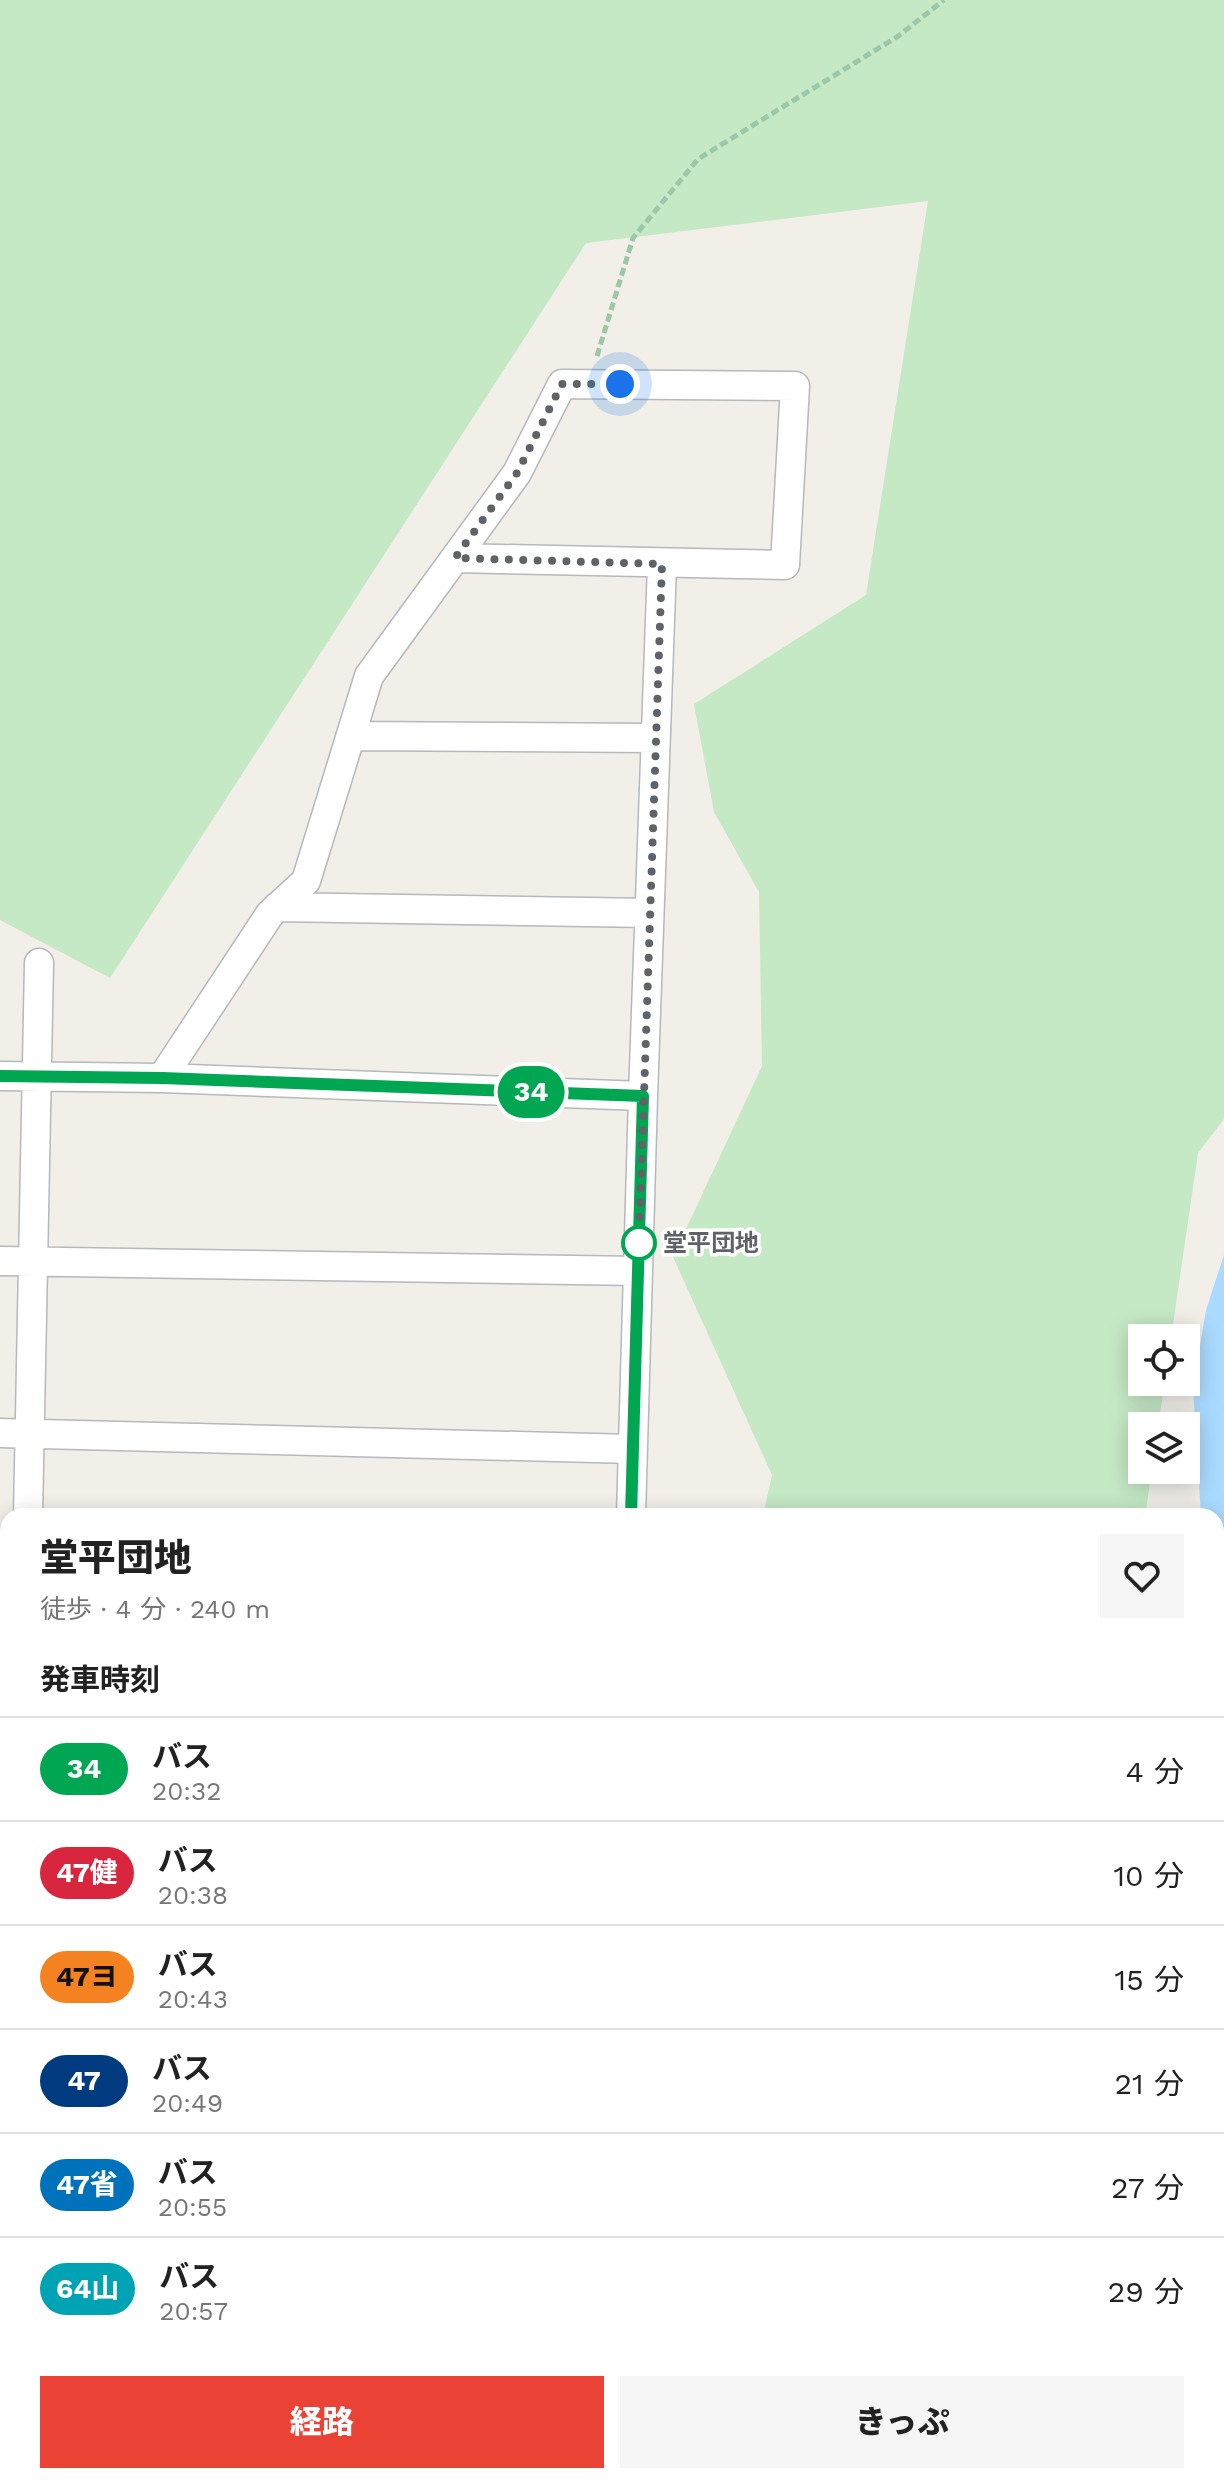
<!DOCTYPE html>
<html lang="ja">
<head>
<meta charset="utf-8">
<style>
  body { margin:0; font-family:"Work Sans","Noto Sans JP",sans-serif; background:#f6f6f6; color:#222; height:100vh; display:flex; flex-direction:column; font-size:30px; white-space:nowrap }
  * { box-sizing:border-box; margin:0 }
  p { font-size:26px; color:#767676 }
  .icon { flex:none; width:44px; height:44px; fill:none; stroke:currentColor; stroke-width:2; stroke-linecap:round; stroke-linejoin:round }
  .map { position:relative; flex:1; overflow:hidden }
  .panel { position:absolute; left:0px; top:1508px; width:1224px; height:976px; display:flex; flex-direction:column; background:#fff; border-radius:24px 24px 0 0; box-shadow:0 4px 20px #0003 }
  .panel>* { flex:none }
  .badge { padding:0 16px; border-radius:26px; font-size:28px; line-height:52px }
  .tools { position:absolute; left:1128px; top:1324px; display:grid; gap:16px }
  .tools a { display:grid; place-items:center; width:72px; height:72px; border-radius:0px; background:#fff; box-shadow:0 4px 20px #0003; font-size:40px }
  .you { position:absolute; width:40px; height:40px; margin:-20px; border:6px solid #fff; border-radius:50%; background:#1a73e8; box-shadow:0 0 0 12px #1a73e833 }
  .map>.badge { position:absolute; translate:-50% -50%; box-shadow:0 0 0 4px #fff }
  h2 { padding:0 40px; font-size:30px; line-height:72px }
  .round { display:grid; place-items:center; flex:none; width:84px; height:84px; border-radius:0px; background:#f6f6f6 }
  .head { display:flex; align-items:center; justify-content:space-between; height:136px; padding:0 40px }
  h1 { font-size:38px; font-weight:800; line-height:60px }
  .action { display:flex; gap:16px; margin-top:auto; padding:16px 40px }
  .action a { flex:1; height:92px; border-radius:0px; background:#ea4335; color:#fff; font-size:32px; font-weight:800; line-height:92px; text-align:center }
  .action a+a { background:#f6f6f6; color:#222 }
  ul { padding:0; list-style:none }
  li { display:flex; align-items:center; gap:24px; height:104px; padding:0 40px; border-top:2px solid #e0e0e0 }
  li div { flex:1 }
  li b { display:block; font-size:30px }
  li em { font-style:normal }
  li .badge { min-width:88px; font-weight:700; text-align:center }
  .map>svg:first-child { display:block }
  .green { fill:#c5e8c5 }
  .water { fill:#aadaff }
  .lines { fill:none; stroke-linecap:round; stroke-linejoin:round }
  .minor-casing { stroke:#b5b8bc; stroke-width:31 }
  .primary-casing { stroke:#f2c960; stroke-width:47 }
  .path { stroke:#9cc7a9; stroke-width:5; stroke-dasharray:8 4; stroke-linecap:butt }
  .minor { stroke:#fff; stroke-width:28 }
  .primary { stroke:#fff2af; stroke-width:44 }
  .line-casing { stroke:#fff; stroke-width:18 }
  .line { stroke:#00a651; stroke-width:12 }
  .walk { stroke:#5f6368; stroke-width:8; stroke-dasharray:0 14.4 }
  .stop-dot { fill:#fff; stroke:#00a651; stroke-width:4 }
  .labels { text-anchor:middle; stroke-width:7; stroke-linejoin:round; paint-order:stroke }
  .stop-label { font-size:24px; font-weight:bold; fill:#5f6368; stroke:#fff; text-anchor:start }
</style>
</head>
<body>
<div class="map">
<svg width="1224" height="2484" viewBox="0 0 1224 2484">
  <rect width="100%" height="100%" fill="#f1efe8"/>
  <!-- green -->
  <path class="green" d="M0 0H1224V1119L1198 1153 1171 1338H1142V1382H1165L1158 1426H1142V1470H1152L1145 1516H763L772 1475 673 1257 762 1066 759 892 714 812 694 704 866 595 928 201 586 243 110 978 0 920Z
    M0 2176 8 2179V2476H585L581 2484H0Z
    M1224 2290V2484H1099L1103 2476H1216V2298Z
    M790 2476H1056L1052 2484H790Z"/>
  <!-- water -->
  <path class="water" d="M1224 1255V1531H1216V1516H1201L1193 1387 1206 1310Z
    M1224 1538V1712L1216 1780V1539Z
    M1216 2197 1224 2210V2290L1216 2298Z"/>
  <g class="lines">
    <!-- minor casing -->
    <g class="minor-casing">
      <path id="minor" d="M351 736 655 738
        M277 907 649 913
        M0 1076 162 1078 643 1096 631 1516
        M162 1078 270 914 306 881 369 676 517 473 562 384 795 386 785 565 455 558
        M643 1096 662 564
        M0 1261 638 1271
        M0 1433 633 1449
        M28 1516 39 963
        M0 1620H8
        M0 1802H8
        M0 1976H8"/>
    </g>
    <!-- primary casing -->
    <g class="primary-casing">
      <path id="primary" d="M1216 1928 1224 1888
        M1074 2484 1078 2476"/>
    </g>
    <!-- path -->
    <path class="path" d="M597 356 633 238 698 159 897 37 944 0
      M1216 2318 1224 2326
      M0 2436 8 2417
      M837 2476 838 2484
      M937 2480 942 2484
      M952 2484 982 2476"/>
    <!-- minor -->
    <use href="#minor" class="minor"/>
    <!-- primary -->
    <use href="#primary" class="primary"/>
  </g>
  <g class="lines">
    <!-- line casing -->
    <g class="line-casing">
      <path id="line" d="M0 1076 162 1078 643 1096 631 1516"/>
    </g>
    <!-- line -->
    <use href="#line" class="line"/>
    <!-- walk -->
    <path class="walk" d="M620 384H562L517 473 455 558 662 564 639 1243"/>
  </g>
  <!-- markers -->
  <circle class="stop-dot" cx="639" cy="1243" r="16"/>
  <g class="labels">
    <!-- stop labels -->
    <g class="stop-label">
      <text x="663" y="1251">堂平団地</text>
    </g>
  </g>
</svg>
<div class="tools">
<a><svg class="icon" aria-label="locate" viewBox="0 0 24 24"><circle cx="12" cy="12" r="6"/><path d="M12 2v4M12 18v4M2 12h4M18 12h4"/></svg></a>
<a><svg class="icon" aria-label="layers" viewBox="0 0 24 24"><path d="M12 4l9 5-9 5-9-5zM3 14l9 5 9-5"/></svg></a>
</div>
<div class="you" style="left:620px;top:384px"></div>
<b class="badge" style="left:531px;top:1092px;background:#00a651;color:#fff">34</b>
<section class="panel">
<div class="head"><div><h1>堂平団地</h1><p>徒歩 · 4 分 · 240 m</p></div><a class="round"><svg class="icon" aria-label="heart" viewBox="0 0 24 24"><path d="M12 20l-8-8c-3-5 5-10 8-4 3-6 11-1 8 4z"/></svg></a></div>
<h2>発車時刻</h2>
<ul>
<li><span class="badge" style="background:#00a651;color:#fff">34</span><div><b>バス</b><p>20:32</p></div><em>4 分</em></li>
<li><span class="badge" style="background:#d7263d;color:#fff">47健</span><div><b>バス</b><p>20:38</p></div><em>10 分</em></li>
<li><span class="badge" style="background:#f58220;color:#111">47ヨ</span><div><b>バス</b><p>20:43</p></div><em>15 分</em></li>
<li><span class="badge" style="background:#003b80;color:#fff">47</span><div><b>バス</b><p>20:49</p></div><em>21 分</em></li>
<li><span class="badge" style="background:#0072bc;color:#fff">47省</span><div><b>バス</b><p>20:55</p></div><em>27 分</em></li>
<li><span class="badge" style="background:#00a3b4;color:#fff">64山</span><div><b>バス</b><p>20:57</p></div><em>29 分</em></li>
</ul>
<div class="action"><a>経路</a><a>きっぷ</a></div>
</section>
</div>
</body>
</html>
